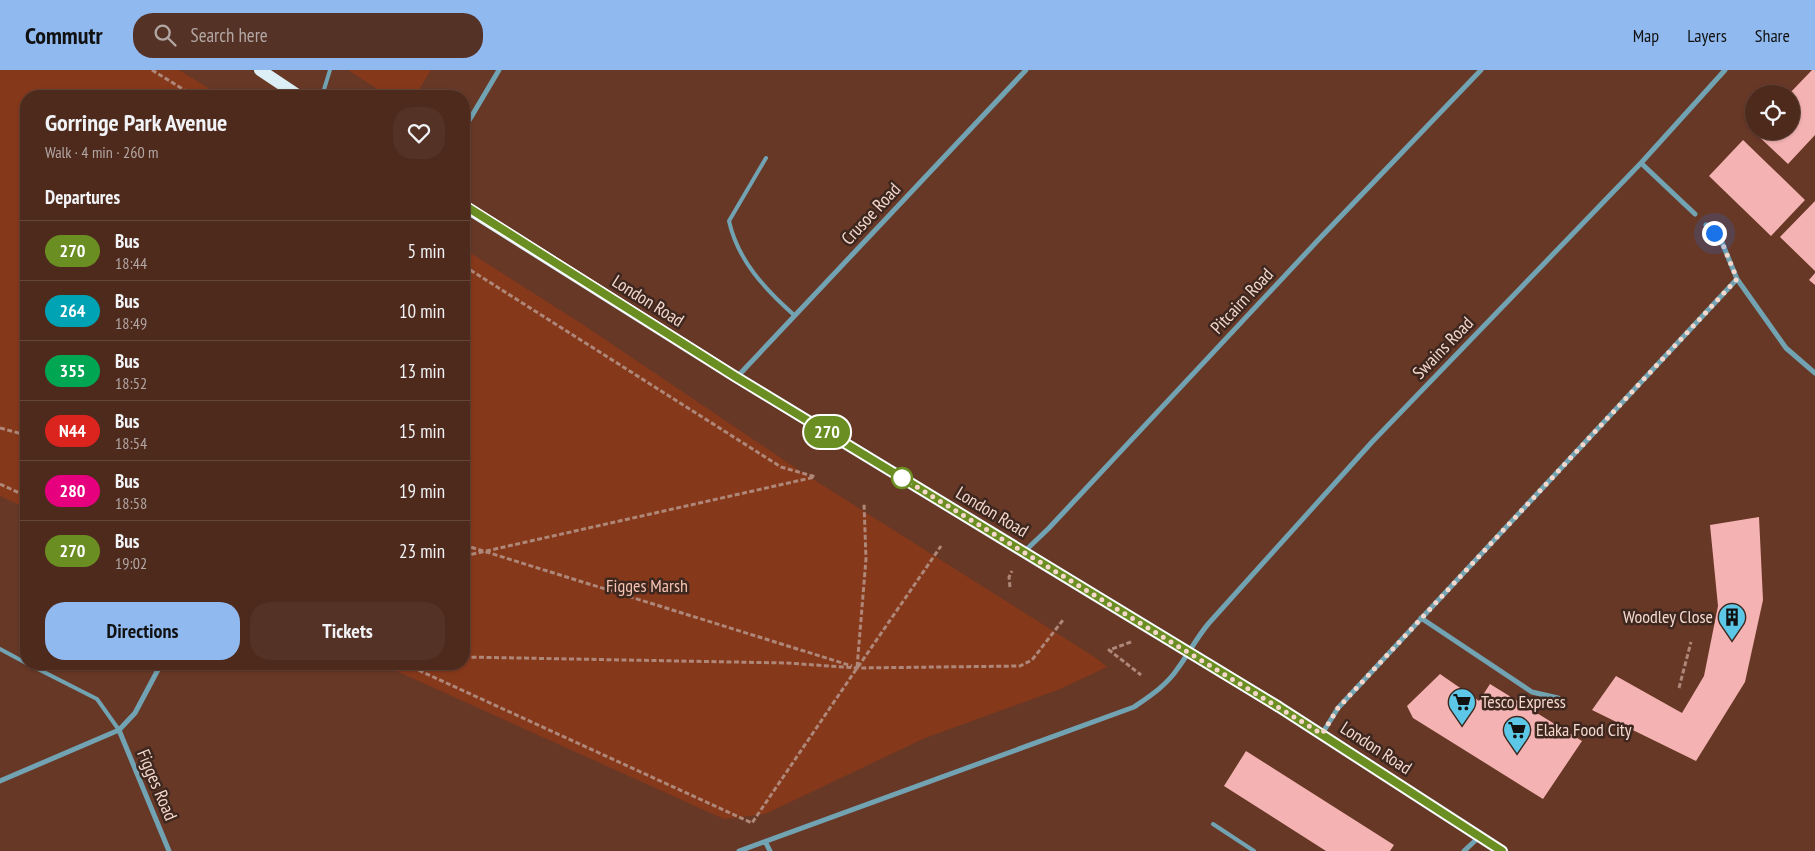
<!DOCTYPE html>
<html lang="en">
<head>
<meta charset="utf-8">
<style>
  body { margin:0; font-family:"PT Sans Narrow",sans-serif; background:#553226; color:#f1f3f6; height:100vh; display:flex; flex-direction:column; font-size:19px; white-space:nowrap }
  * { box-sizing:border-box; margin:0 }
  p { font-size:16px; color:#b3a7a4 }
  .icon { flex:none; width:28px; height:28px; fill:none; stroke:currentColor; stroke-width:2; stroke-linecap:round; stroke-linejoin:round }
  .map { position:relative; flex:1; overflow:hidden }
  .details { position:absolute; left:20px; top:20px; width:450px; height:580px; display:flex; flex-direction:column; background:#4e2a1d; border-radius:20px; box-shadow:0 1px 4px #0004,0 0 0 1px #65463b }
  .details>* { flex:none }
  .badge { padding:0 10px; border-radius:16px; font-size:18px; line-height:32px }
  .buttons { position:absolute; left:1745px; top:15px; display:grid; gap:10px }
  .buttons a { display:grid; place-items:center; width:55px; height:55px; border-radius:50%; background:#4e2a1d; box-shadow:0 1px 4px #0004,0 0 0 1px #65463b; font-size:25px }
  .you { position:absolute; width:25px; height:25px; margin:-12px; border:4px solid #fff; border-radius:50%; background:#1a73e8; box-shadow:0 0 0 8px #1a73e833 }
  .map>.badge { position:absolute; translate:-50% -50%; box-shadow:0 0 0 2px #fff }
  h2 { padding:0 25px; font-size:19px; line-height:45px }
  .round { display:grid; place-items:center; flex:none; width:52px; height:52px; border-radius:20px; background:#553226 }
  .headline { display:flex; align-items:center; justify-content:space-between; height:85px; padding:0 25px }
  h1 { font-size:24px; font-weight:800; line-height:38px }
  .action { display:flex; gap:10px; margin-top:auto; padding:10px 25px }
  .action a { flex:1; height:58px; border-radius:20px; background:#90b9f0; color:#111; font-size:20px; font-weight:800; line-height:58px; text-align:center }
  .action a+a { background:#553226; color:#f1f3f6 }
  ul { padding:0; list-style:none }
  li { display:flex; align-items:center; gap:15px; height:60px; padding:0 25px; border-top:1px solid #65463b }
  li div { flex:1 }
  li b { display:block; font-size:19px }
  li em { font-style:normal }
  li .badge { min-width:55px; font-weight:700; text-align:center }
  header { display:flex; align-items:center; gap:30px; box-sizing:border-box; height:70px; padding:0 25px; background:#90b9f0; color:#111 }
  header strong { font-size:24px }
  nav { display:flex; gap:28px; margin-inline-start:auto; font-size:18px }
  .search { width:350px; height:45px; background:#553226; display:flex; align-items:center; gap:12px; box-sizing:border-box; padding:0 18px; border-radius:20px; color:#b3a7a4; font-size:19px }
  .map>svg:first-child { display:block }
  .green { fill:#86381a }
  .building { fill:#f4b3b2 }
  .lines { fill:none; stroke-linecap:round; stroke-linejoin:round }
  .path { stroke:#ae8779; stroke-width:3; stroke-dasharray:5 2.5; stroke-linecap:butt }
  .service { stroke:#71a3b3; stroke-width:4 }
  .minor { stroke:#71a3b3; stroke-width:5 }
  .primary { stroke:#dceff6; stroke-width:12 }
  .line-casing { stroke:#fff; stroke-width:11 }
  .line { stroke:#6b8e23; stroke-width:8 }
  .walk { stroke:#f5d7cc; stroke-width:5; stroke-dasharray:0 9 }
  .stop-dot { fill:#fff; stroke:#6b8e23; stroke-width:2.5 }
  .labels { text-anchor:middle; stroke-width:5; stroke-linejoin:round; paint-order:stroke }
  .street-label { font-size:18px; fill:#f5d7cc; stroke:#3d271f }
  .park-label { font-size:18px; fill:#f5c3b1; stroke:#3d271f }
  .poi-label { font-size:18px; fill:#f5d7cc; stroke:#3d271f; text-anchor:start }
</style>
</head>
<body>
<header>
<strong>Commutr</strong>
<div class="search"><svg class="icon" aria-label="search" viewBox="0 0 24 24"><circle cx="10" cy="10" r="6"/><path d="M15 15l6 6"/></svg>Search here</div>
<nav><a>Map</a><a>Layers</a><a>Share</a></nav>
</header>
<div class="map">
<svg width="1815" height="781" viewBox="0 0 1815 781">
  <rect width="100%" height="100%" fill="#683827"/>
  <!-- green -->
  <path class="green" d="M0 0H179L221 26H26V438L0 426Z
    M348 0H431L415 26H388Z
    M464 179 585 256 800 401 1096 588 1107 597 1060 619 925 668 765 744 724 749 381 594H464Z"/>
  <!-- building -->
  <path class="building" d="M1812 0H1815V65L1788 94 1753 61H1791V24H1789Z
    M1743 70 1805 130 1771 166 1709 106Z
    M1815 131V201L1780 167Z
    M1815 203V215L1809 210Z
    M1759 447 1763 530 1745 612 1696 691 1592 640 1616 606 1682 643 1704 606 1718 536 1710 455Z
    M1440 604 1479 631 1490 614 1582 671 1543 729 1413 648 1407 636Z
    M1246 681 1394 775 1390 781H1326L1224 716Z"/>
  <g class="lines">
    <!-- path -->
    <path class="path" d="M152 0 194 26
      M464 196 781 397 816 407
      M0 358 26 365
      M0 414 26 426
      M464 475 852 596
      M464 486 815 407
      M1010 517 1009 507 1012 501
      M1131 572 1109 580 1141 605
      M464 587 787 593 857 598 1020 596 1032 590 1063 550
      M405 594 752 753 857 598 866 489 864 433
      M858 597 941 476
      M1679 618 1691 572"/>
    <!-- service -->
    <path class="service" d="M322 26 330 0
      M766 88 729 151C738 191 765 219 794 245
      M0 579 26 593
      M28 594 97 629 119 660
      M1213 754 1254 781"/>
    <!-- minor -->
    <path class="minor" d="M464 59 499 0
      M1641 93 1695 144
      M1737 209 1786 278 1815 303
      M737 307 1026 0
      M1025 481 1049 458 1321 167 1481 0
      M1421 548 1532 622 1558 628
      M119 660 169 781
      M1322 664 1338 638 1737 209 1721 170 1706 155
      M0 711 119 660 135 643 161 594
      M766 773 770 781
      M739 781 1134 637C1150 626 1167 615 1178 598 1189 583 1197 567 1209 553L1372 372 1641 93 1725 0
      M1464 781 1478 768"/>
    <!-- primary -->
    <path class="primary" d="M260 0 299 26
      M464 136 736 307 1279 637 1502 781"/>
  </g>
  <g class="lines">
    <!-- line casing -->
    <g class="line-casing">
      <path id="line" d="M464 135 736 307 1279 637 1502 781"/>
    </g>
    <!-- line -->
    <use href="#line" class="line"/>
    <!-- walk -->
    <path class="walk" d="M902 408 1322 664 1338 638 1737 209 1721 170 1714 163"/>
  </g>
  <!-- icons -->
  <defs>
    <g id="building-pin" transform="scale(1.4375)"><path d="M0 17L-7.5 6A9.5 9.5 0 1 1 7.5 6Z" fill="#5cc7e7" stroke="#3d271f"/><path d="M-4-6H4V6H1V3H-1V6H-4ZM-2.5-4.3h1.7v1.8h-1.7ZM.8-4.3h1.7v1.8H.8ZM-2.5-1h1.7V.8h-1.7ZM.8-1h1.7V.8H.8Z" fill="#111"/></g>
    <g id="supermarket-pin" transform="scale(1.4375)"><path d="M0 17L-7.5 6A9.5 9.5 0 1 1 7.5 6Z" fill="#5cc7e7" stroke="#3d271f"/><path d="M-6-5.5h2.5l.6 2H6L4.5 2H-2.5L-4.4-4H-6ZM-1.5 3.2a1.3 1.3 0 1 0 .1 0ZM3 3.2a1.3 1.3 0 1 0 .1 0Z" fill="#111"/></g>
  </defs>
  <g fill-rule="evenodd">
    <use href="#building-pin" x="1732" y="547"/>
    <use href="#supermarket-pin" x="1462" y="632"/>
    <use href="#supermarket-pin" x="1517" y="660"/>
  </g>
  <!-- markers -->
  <circle class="stop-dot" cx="902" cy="408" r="10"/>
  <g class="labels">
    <!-- street labels -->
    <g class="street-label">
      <text transform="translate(871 144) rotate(-47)" y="6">Crusoe Road</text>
      <text transform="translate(648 231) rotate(32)" y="6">London Road</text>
      <text transform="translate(1242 231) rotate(-47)" y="6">Pitcairn Road</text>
      <text transform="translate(1443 278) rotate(-46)" y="6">Swains Road</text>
      <text transform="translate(992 442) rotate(31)" y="6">London Road</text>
      <text transform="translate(1376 678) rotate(33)" y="6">London Road</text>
      <text transform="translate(157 715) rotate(67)" y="6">Figges Road</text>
    </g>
    <!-- park labels -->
    <g class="park-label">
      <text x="647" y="522">Figges Marsh</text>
    </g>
    <!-- poi labels -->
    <g class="poi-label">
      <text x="1713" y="553" text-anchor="end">Woodley Close</text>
      <text x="1481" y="638">Tesco Express</text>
      <text x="1536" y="666">Elaka Food City</text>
    </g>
  </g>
</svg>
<div class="buttons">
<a><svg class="icon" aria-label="locate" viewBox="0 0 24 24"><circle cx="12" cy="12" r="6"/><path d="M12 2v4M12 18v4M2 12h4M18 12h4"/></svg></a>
</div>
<div class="you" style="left:1714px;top:163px"></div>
<b class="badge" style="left:827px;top:362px;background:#6b8e23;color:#fff">270</b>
<section class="details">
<div class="headline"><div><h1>Gorringe Park Avenue</h1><p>Walk · 4 min · 260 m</p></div><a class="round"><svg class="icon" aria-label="heart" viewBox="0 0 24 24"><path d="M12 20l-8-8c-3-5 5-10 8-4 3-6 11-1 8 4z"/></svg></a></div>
<h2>Departures</h2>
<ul>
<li><span class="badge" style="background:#6b8e23;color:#fff">270</span><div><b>Bus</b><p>18:44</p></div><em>5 min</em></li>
<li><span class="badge" style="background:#00a3b4;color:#fff">264</span><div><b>Bus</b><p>18:49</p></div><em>10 min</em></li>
<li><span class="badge" style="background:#00a651;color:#fff">355</span><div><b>Bus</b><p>18:52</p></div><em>13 min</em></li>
<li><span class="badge" style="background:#dc241f;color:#fff">N44</span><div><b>Bus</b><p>18:54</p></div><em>15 min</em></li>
<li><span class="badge" style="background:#e6007e;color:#fff">280</span><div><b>Bus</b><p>18:58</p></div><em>19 min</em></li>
<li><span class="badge" style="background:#6b8e23;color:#fff">270</span><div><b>Bus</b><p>19:02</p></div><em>23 min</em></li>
</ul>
<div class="action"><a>Directions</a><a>Tickets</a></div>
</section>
</div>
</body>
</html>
